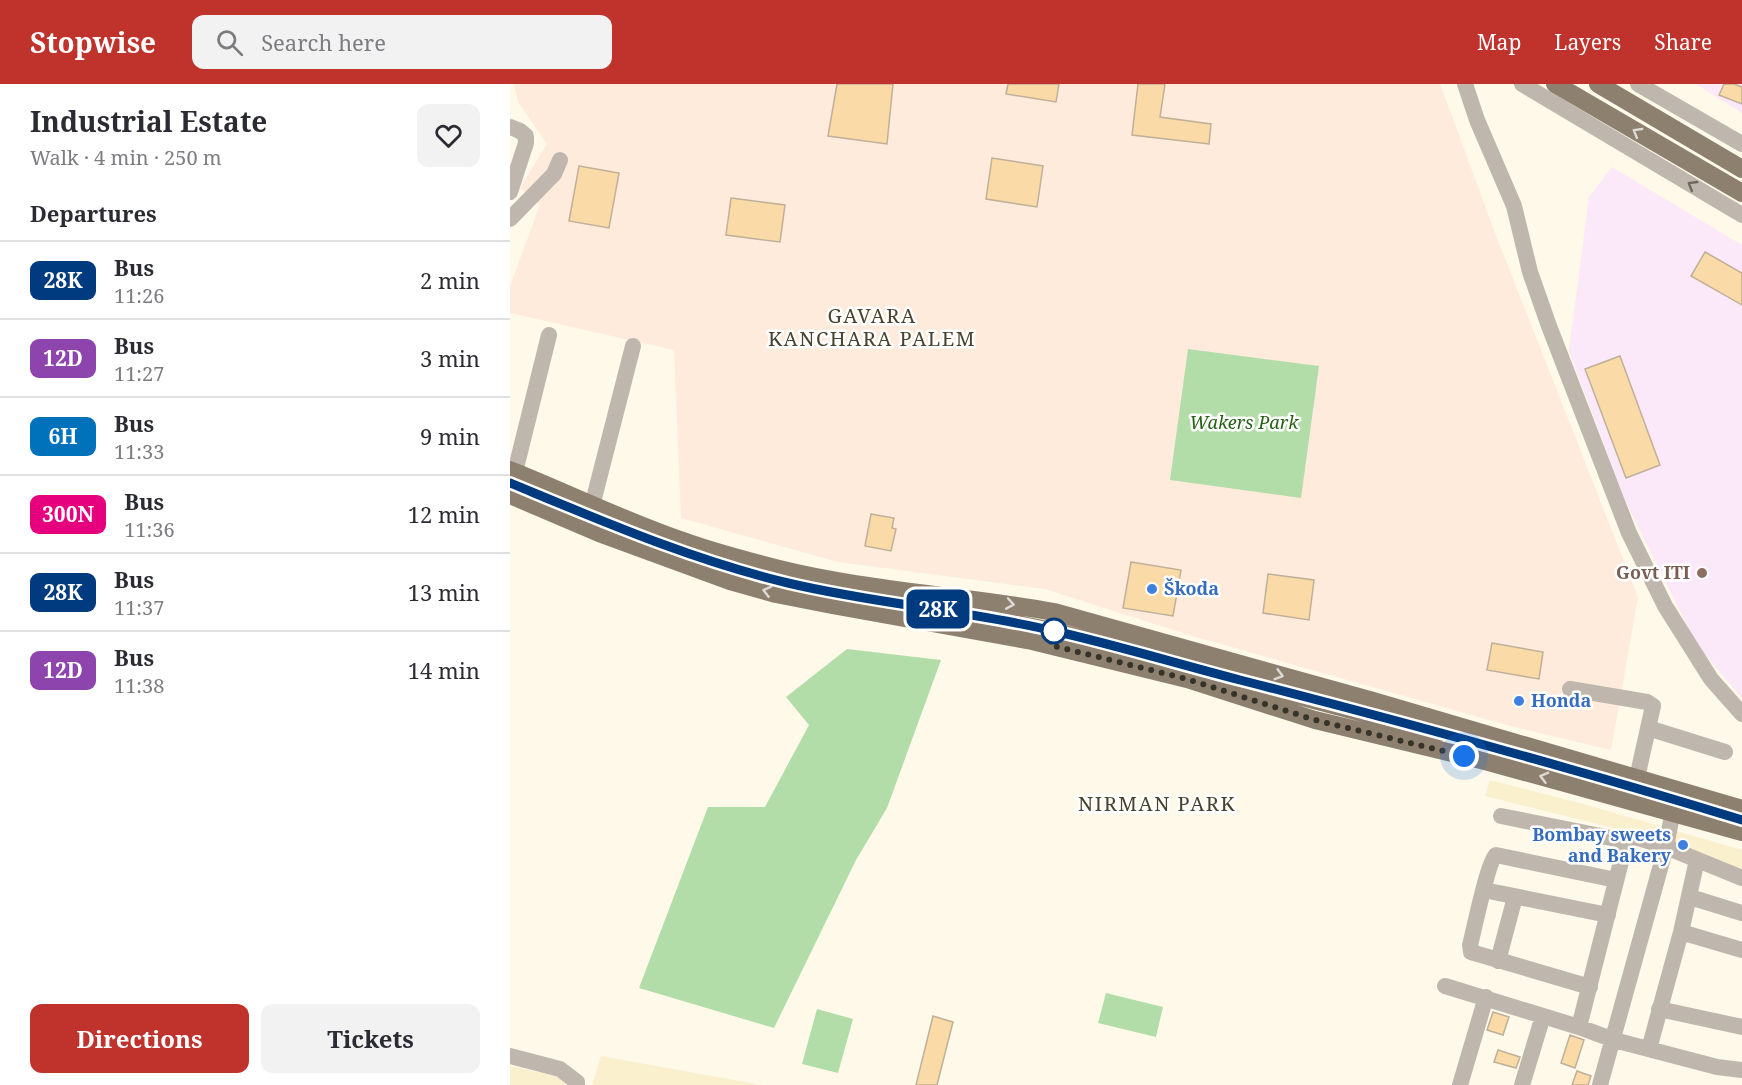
<!DOCTYPE html>
<html lang="en">
<head>
<meta charset="utf-8">
<style>
  body { margin:0; font-family:"Noto Serif",serif; background:#f2f2f3; color:#2b2b33; height:100vh; display:flex; flex-direction:column; font-size:22px; white-space:nowrap }
  * { box-sizing:border-box; margin:0 }
  p { font-size:20px; color:#7c7c81 }
  .icon { flex:none; width:33px; height:33px; fill:none; stroke:currentColor; stroke-width:2; stroke-linecap:round; stroke-linejoin:round }
  .map { position:relative; flex:1; overflow:hidden }
  .sheet { display:flex; flex-direction:column; background:#fff; width:510px }
  .sheet>* { flex:none }
  .badge { padding:0 12px; border-radius:9px; font-size:21px; line-height:39px }
  .you { position:absolute; width:30px; height:30px; margin:-15px; border:4px solid #fff; border-radius:50%; background:#1a73e8; box-shadow:0 0 0 9px #1a73e833 }
  .map>.badge { position:absolute; translate:-50% -50%; box-shadow:0 0 0 3px #fff }
  h2 { padding:0 30px; font-size:22px; line-height:54px }
  .round { display:grid; place-items:center; flex:none; width:63px; height:63px; border-radius:12px; background:#f2f2f3 }
  .summary { display:flex; align-items:center; justify-content:space-between; height:102px; padding:0 30px }
  h1 { font-size:28px; font-weight:700; line-height:45px }
  .cta { display:flex; gap:12px; margin-top:auto; padding:12px 30px }
  .cta a { flex:1; height:69px; border-radius:12px; background:#c0322c; color:#fff; font-size:24px; font-weight:700; line-height:69px; text-align:center }
  .cta a+a { background:#f2f2f3; color:#2b2b33 }
  ul { padding:0; list-style:none }
  li { display:flex; align-items:center; gap:18px; height:78px; padding:0 30px; border-top:2px solid #e1e1e2 }
  li div { flex:1 }
  li b { display:block; font-size:22px }
  li em { font-style:normal }
  li .badge { min-width:66px; font-weight:700; text-align:center }
  header { display:flex; align-items:center; gap:36px; box-sizing:border-box; height:84px; padding:0 30px; background:#c0322c; color:#fff }
  header strong { font-size:28px }
  nav { display:flex; gap:33px; margin-inline-start:auto; font-size:21px }
  .search { width:420px; height:54px; background:#f2f2f3; display:flex; align-items:center; gap:15px; box-sizing:border-box; padding:0 21px; border-radius:12px; color:#7c7c81; font-size:22px }
  main { display:flex; flex:1; min-height:0 }
  .map>svg:first-child { display:block }
  .built { fill:#fbf0ce }
  .industrial { fill:#feebdb }
  .education { fill:#fbe8f9 }
  .green { fill:#b2dda8 }
  .building { fill:#fadaa6; stroke:#bfb099; stroke-width:1.5 }
  .lines { fill:none; stroke-linecap:round; stroke-linejoin:round }
  .minor { stroke:#bfb7ad; stroke-width:16 }
  .major { stroke:#8e806f; stroke-width:18 }
  .oneway { stroke:#ddd9d4 }
  .oneway2 { stroke:#6d685e }
  .line-casing { stroke:#fff; stroke-width:14 }
  .line { stroke:#003b80; stroke-width:9 }
  .walk { stroke:#363329; stroke-width:6; stroke-dasharray:0 10.8 }
  .education-dot { fill:#8d6e63; stroke:#fff; stroke-width:2 }
  .shop-dot { fill:#3f7fe0; stroke:#fff; stroke-width:2 }
  .stop-dot { fill:#fff; stroke:#003b80; stroke-width:3 }
  .labels { text-anchor:middle; stroke-width:5; stroke-linejoin:round; paint-order:stroke }
  .park-label { font-size:18px; font-style:italic; fill:#266214; stroke:#fff }
  .education-label { font-size:18px; font-weight:bold; fill:#785e54; stroke:#fff; text-anchor:end }
  .shop-label { font-size:18px; font-weight:bold; fill:#366cbe; stroke:#fff; text-anchor:start }
  .neighbourhood-label { font-size:20px; letter-spacing:1.5px; fill:#49432d; stroke:#fff }
</style>
</head>
<body>
<header>
<strong>Stopwise</strong>
<div class="search"><svg class="icon" aria-label="search" viewBox="0 0 24 24"><circle cx="10" cy="10" r="6"/><path d="M15 15l6 6"/></svg>Search here</div>
<nav><a>Map</a><a>Layers</a><a>Share</a></nav>
</header>
<main>
<section class="sheet">
<div class="summary"><div><h1>Industrial Estate</h1><p>Walk · 4 min · 250 m</p></div><a class="round"><svg class="icon" aria-label="heart" viewBox="0 0 24 24"><path d="M12 20l-8-8c-3-5 5-10 8-4 3-6 11-1 8 4z"/></svg></a></div>
<h2>Departures</h2>
<ul>
<li><span class="badge" style="background:#003b80;color:#fff">28K</span><div><b>Bus</b><p>11:26</p></div><em>2 min</em></li>
<li><span class="badge" style="background:#8e44ad;color:#fff">12D</span><div><b>Bus</b><p>11:27</p></div><em>3 min</em></li>
<li><span class="badge" style="background:#0072bc;color:#fff">6H</span><div><b>Bus</b><p>11:33</p></div><em>9 min</em></li>
<li><span class="badge" style="background:#e6007e;color:#fff">300N</span><div><b>Bus</b><p>11:36</p></div><em>12 min</em></li>
<li><span class="badge" style="background:#003b80;color:#fff">28K</span><div><b>Bus</b><p>11:37</p></div><em>13 min</em></li>
<li><span class="badge" style="background:#8e44ad;color:#fff">12D</span><div><b>Bus</b><p>11:38</p></div><em>14 min</em></li>
</ul>
<div class="cta"><a>Directions</a><a>Tickets</a></div>
</section>
<div class="map">
<svg width="1232" height="1001" viewBox="0 0 1232 1001">
  <rect width="100%" height="100%" fill="#fef9e9"/>
  <!-- built -->
  <path class="built" d="M980 696 1077 721 1232 766V785L1152 756 975 712Z
    M91 972 252 1001H82Z
    M0 982 55 994 56 1001H0Z"/>
  <!-- industrial -->
  <path class="industrial" d="M4 0H930L985 149 1128 513 1101 666 1000 642 679 551 535 505 328 478 171 434 164 266 0 229V202L30 121 10 104 37 60 8 18Z"/>
  <!-- education -->
  <path class="education" d="M1186 0H1232V29Z
    M1102 83 1232 161V614L1187 561 1115 416 1059 267 1079 113Z"/>
  <!-- green -->
  <path class="green" d="M678 265 809 282 791 414 660 396Z
    M337 565 431 576 377 724 346 776 264 944 129 904 198 723H255L299 641 276 613Z
    M596 909 653 923 646 953 588 939Z
    M307 925 343 935 328 989 292 980Z"/>
  <!-- building -->
  <path class="building" d="M327 0H383L377 60 318 52Z
    M498 0H549L546 18 496 10Z
    M628 0H655L650 33 701 40 699 60 622 51Z
    M1214 0H1224L1232 3V20L1209 11Z
    M482 74 533 82 527 123 476 115Z
    M69 82 109 89 99 144 59 137Z
    M221 114 275 121 270 158 216 151Z
    M1195 168 1232 189V221L1181 192Z
    M1110 272 1150 381 1116 394 1075 285Z
    M361 430 384 434 382 444 386 445 381 467 355 462Z
    M621 478 671 486 663 532 613 524Z
    M758 490 804 496 799 536 753 529Z
    M982 559 1033 568 1029 595 977 586Z
    M983 928 999 933 993 951 977 946Z
    M423 932 443 938 427 1001H406Z
    M1060 951 1074 956 1065 984 1051 979Z
    M988 966 1010 973 1006 984 984 978Z
    M1067 987 1081 992 1078 1001H1062Z"/>
  <g class="lines">
    <!-- minor -->
    <path class="minor" d="M955 0 967 36 1004 122 1020 188 1039 242 1119 449 1155 522 1201 595 1232 630
      M1012 0 1232 131
      M1128 0 1232 60
      M0 43 10 47 16 52V59L0 108
      M0 135 44 90 50 76
      M5 388 39 251
      M82 422 123 262
      M1060 605 1137 618 1143 622 1127 694
      M1138 644 1215 668
      M991 732 1106 755 1128 754 1156 763 1232 794
      M974 806 1098 831
      M1180 813 1232 829
      M1171 848 1232 866
      M988 877 1005 813
      M935 902 1069 943 1104 956 1207 983 1232 986
      M1080 903 961 868 960 861C964 846 978 777 986 771L1106 796
      M1149 925 1232 943
      M1069 943 1117 754
      M1139 965 1171 848 1187 776
      M0 972 50 985 67 998V1001
      M950 1001 976 913
      M1012 1001 1033 932
      M1090 1001 1156 763 1163 727"/>
    <!-- major -->
    <path class="major" d="M1045 0 1232 109
      M1088 0 1232 85
      M0 386C58 409 114 437 173 457 203 468 234 476 265 484 356 507 451 511 544 528L863 617 1232 725
      M0 411 89 449 220 497 266 510 322 521 522 557 677 595 805 636 975 677 1232 748
      M352 514 439 527 543 547 929 649"/>
  </g>
  <!-- one-way arrows -->
  <defs><path id="oneway-chevron" d="M-2-3.5L2.5 0L-2 3.5" fill="none" stroke-width="1.6" stroke-linecap="round" stroke-linejoin="round" transform="scale(1.5)"/></defs>
  <g class="oneway">
    <use href="#oneway-chevron" transform="translate(1127 48) rotate(-150)"/>
    <use href="#oneway-chevron" transform="translate(257 507) rotate(-165)"/>
    <use href="#oneway-chevron" transform="translate(500 520) rotate(10)"/>
    <use href="#oneway-chevron" transform="translate(769 591) rotate(16)"/>
    <use href="#oneway-chevron" transform="translate(1034 693) rotate(-165)"/>
  </g>
  <use class="oneway2" href="#oneway-chevron" transform="translate(1182 101) rotate(-149)"/>
  <g class="lines">
    <!-- line casing -->
    <g class="line-casing">
      <path id="line" d="M0 399C92 437 182 476 278 499 366 520 456 526 544 547 606 561 668 580 730 596 898 639 1066 685 1232 736"/>
    </g>
    <!-- line -->
    <use href="#line" class="line"/>
    <!-- walk -->
    <path class="walk" d="M544 547 540 561 677 595 805 636 954 672"/>
  </g>
  <!-- markers -->
  <circle class="education-dot" cx="1192" cy="489" r="6"/>
  <g class="shop-dot">
    <circle cx="642" cy="505" r="6"/>
    <circle cx="1009" cy="617" r="6"/>
    <circle cx="1173" cy="761" r="6"/>
  </g>
  <circle class="stop-dot" cx="544" cy="547" r="12"/>
  <g class="labels">
    <!-- park labels -->
    <g class="park-label">
      <text x="734" y="345">Wakers Park</text>
    </g>
    <!-- education labels -->
    <g class="education-label">
      <text x="1180" y="495">Govt ITI</text>
    </g>
    <!-- shop labels -->
    <g class="shop-label">
      <text x="654" y="511">Škoda</text>
      <text x="1021" y="623">Honda</text>
      <text x="1161" y="757" text-anchor="end">Bombay sweets<tspan x="1161" dy="21">and Bakery</tspan></text>
    </g>
    <!-- neighbourhood labels -->
    <g class="neighbourhood-label">
      <text x="362" y="239">GAVARA<tspan x="362" dy="23">KANCHARA PALEM</tspan></text>
      <text x="647" y="727">NIRMAN PARK</text>
    </g>
  </g>
</svg>
<div class="you" style="left:954px;top:672px"></div>
<b class="badge" style="left:428px;top:525px;background:#003b80;color:#fff">28K</b>
</div>
</main>
</body>
</html>
